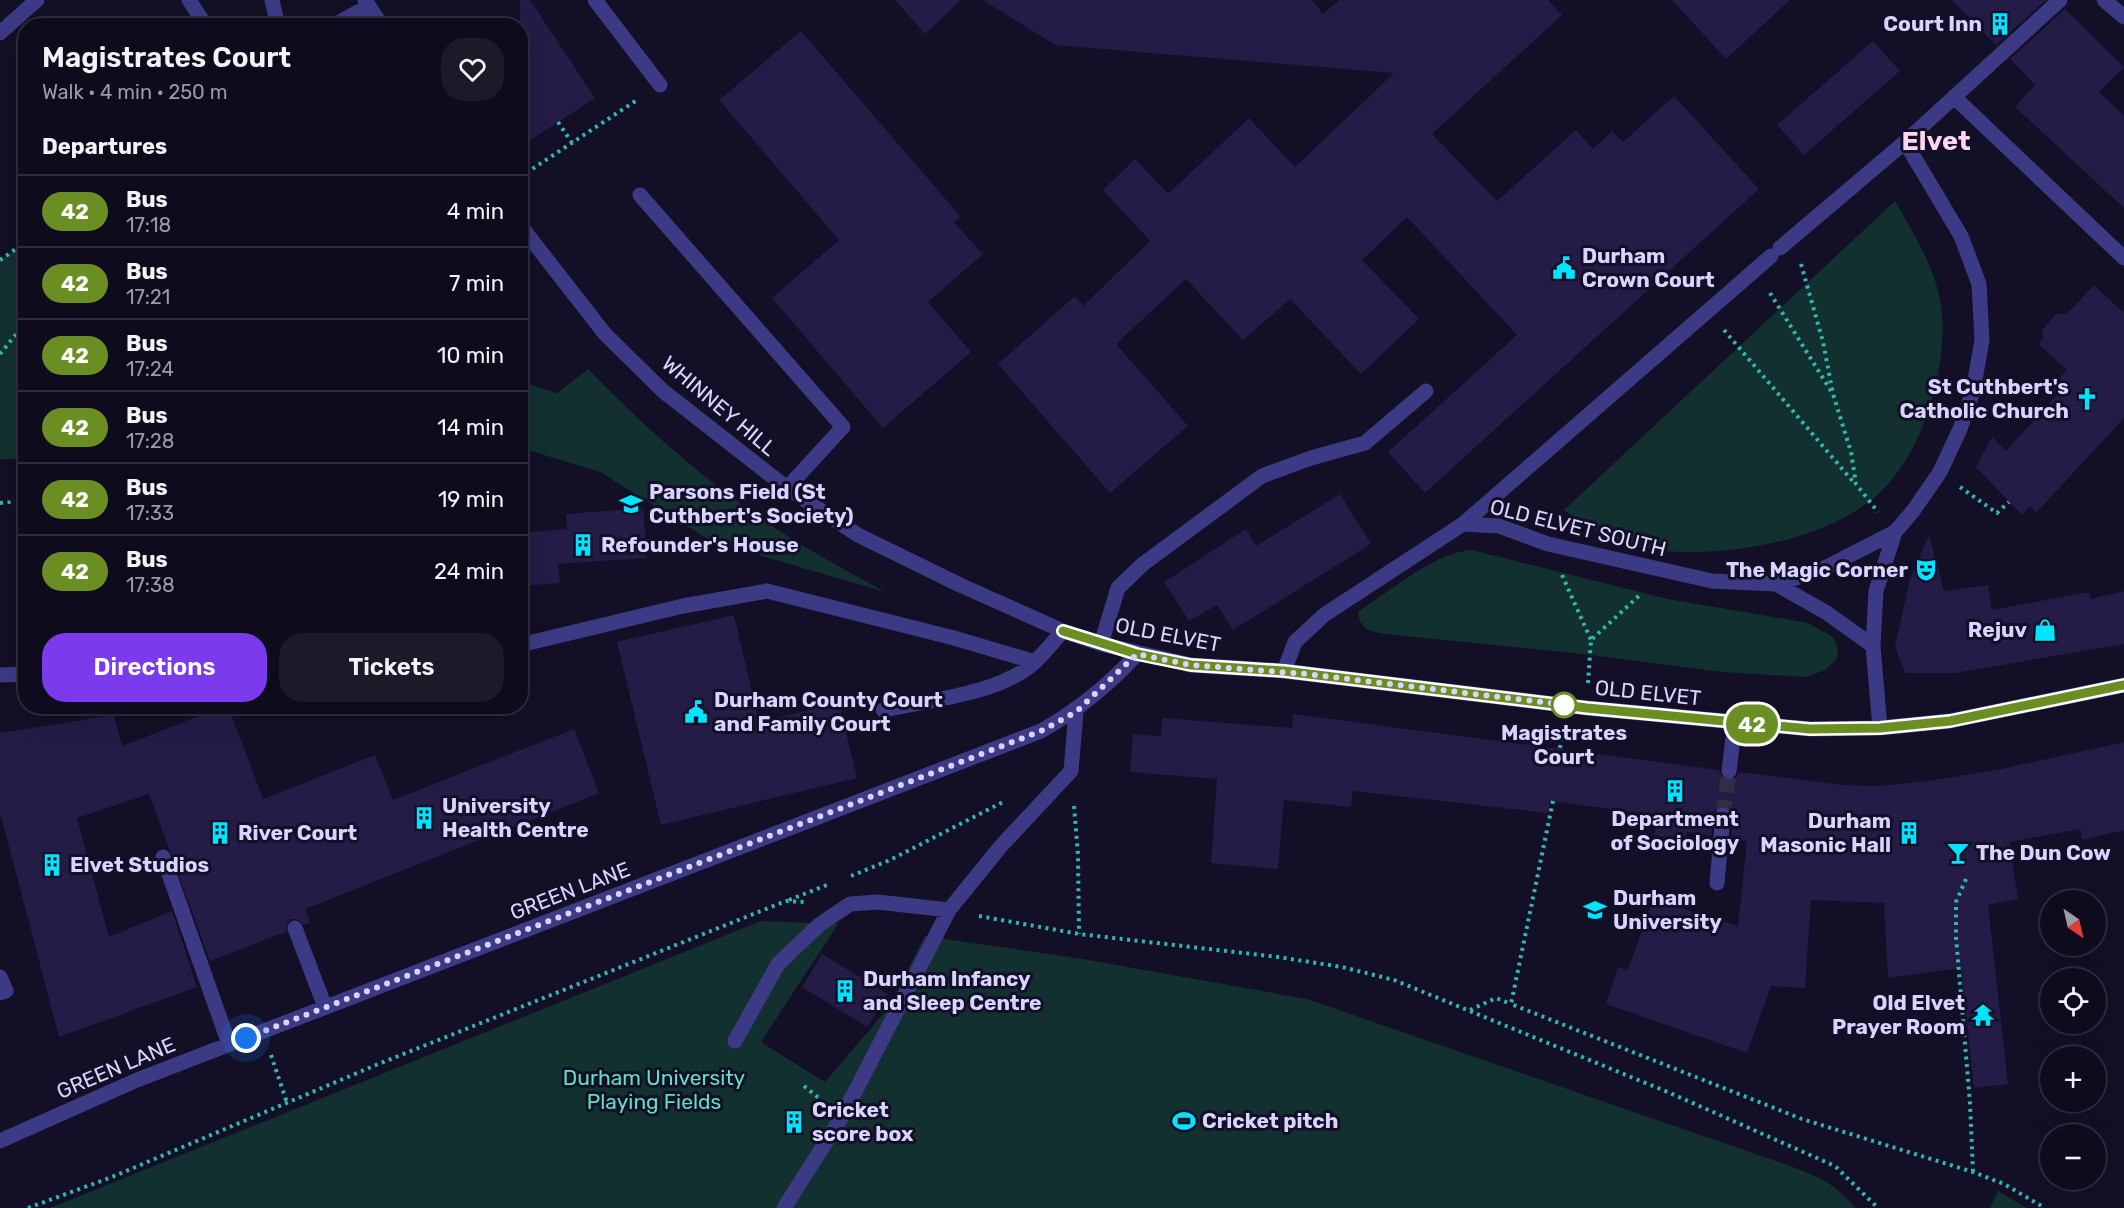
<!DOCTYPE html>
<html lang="en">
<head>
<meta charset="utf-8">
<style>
  body { margin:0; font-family:Rubik,sans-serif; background:#1c1929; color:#f1f3f6; height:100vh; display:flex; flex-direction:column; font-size:22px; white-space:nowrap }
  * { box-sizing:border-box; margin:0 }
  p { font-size:20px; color:#9b9ba3 }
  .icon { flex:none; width:33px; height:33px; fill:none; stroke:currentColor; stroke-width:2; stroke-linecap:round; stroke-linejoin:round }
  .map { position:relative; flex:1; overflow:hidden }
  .sheet { position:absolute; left:18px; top:18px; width:510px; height:696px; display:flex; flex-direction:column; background:#0e0b1c; border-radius:24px; box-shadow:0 6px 24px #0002,0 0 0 2px #2e2b3b }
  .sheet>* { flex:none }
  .badge { padding:0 12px; border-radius:20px; font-size:21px; line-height:39px }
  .needle { width:39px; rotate:146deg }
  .buttons { position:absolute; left:2040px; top:890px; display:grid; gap:12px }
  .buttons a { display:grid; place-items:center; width:66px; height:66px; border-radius:50%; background:#0e0b1c; box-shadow:0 6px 24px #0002,0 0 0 2px #2e2b3b; font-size:30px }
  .you { position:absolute; width:30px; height:30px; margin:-15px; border:4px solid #fff; border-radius:50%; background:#1a73e8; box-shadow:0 0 0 9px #1a73e833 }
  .map>.badge { position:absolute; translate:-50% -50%; box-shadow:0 0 0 3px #fff }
  h2 { padding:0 24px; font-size:22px; line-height:54px }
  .round { display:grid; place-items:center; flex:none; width:63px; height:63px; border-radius:24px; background:#1c1929 }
  .headline { display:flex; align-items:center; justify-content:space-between; height:102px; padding:0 24px }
  h1 { font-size:28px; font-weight:600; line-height:45px }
  .button { display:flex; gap:12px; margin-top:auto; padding:12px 24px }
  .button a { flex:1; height:69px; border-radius:24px; background:#7c3aed; color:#fff; font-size:24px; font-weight:600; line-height:69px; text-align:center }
  .button a+a { background:#1c1929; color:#f1f3f6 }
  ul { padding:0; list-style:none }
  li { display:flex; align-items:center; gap:18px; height:72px; padding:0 24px; border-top:2px solid #2e2b3b }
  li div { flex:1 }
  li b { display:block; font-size:22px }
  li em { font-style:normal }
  li .badge { min-width:66px; font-weight:700; text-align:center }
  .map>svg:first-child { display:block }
  .green { fill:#12302f }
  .building { fill:#241b47 }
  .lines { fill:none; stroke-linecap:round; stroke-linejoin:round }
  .minor-tunnel { stroke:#312d47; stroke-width:15; stroke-dasharray:15 8; stroke-linecap:butt }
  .path { stroke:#2fb8b0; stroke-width:4; stroke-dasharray:3 4.5; stroke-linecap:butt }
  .minor { stroke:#3d3a85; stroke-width:15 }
  .line-casing { stroke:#fff; stroke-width:14 }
  .line { stroke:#6b8e23; stroke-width:9 }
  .walk { stroke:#d9d4ff; stroke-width:6; stroke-dasharray:0 10.8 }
  .stop-dot { fill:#fff; stroke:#6b8e23; stroke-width:3 }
  .labels { text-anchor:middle; stroke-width:6; stroke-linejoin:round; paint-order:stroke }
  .poi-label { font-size:21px; font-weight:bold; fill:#d9d4ff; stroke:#130f26; text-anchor:start }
  .street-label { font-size:21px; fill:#d9d4ff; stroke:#130f26 }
  .stop-label { font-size:21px; font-weight:bold; fill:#d9d4ff; stroke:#130f26 }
  .park-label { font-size:21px; fill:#5fe0c0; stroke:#130f26 }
  .district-label { font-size:27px; font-weight:bold; fill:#ffd6f0; stroke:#130f26 }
</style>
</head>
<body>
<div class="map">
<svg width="2124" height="1208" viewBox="0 0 2124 1208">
  <rect width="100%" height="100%" fill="#130f26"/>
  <!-- green -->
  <path class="green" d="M1895 201C1915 236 1938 271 1942 313 1947 375 1920 464 1869 502 1814 543 1722 558 1655 550 1622 547 1591 528 1564 510Z
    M25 242V459H0V260Z
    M588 369C648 431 713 488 786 535 818 556 852 573 885 592L711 541 600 472 521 448V382L557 393Z
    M1472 550 1668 599 1808 623 1833 637 1838 648 1836 660 1825 670 1806 677 1723 672 1574 653 1386 634C1370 631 1360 630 1358 612 1390 591 1435 552 1472 550Z
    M761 921 838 924 761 1042 825 1082 888 1008 925 936 1083 959 1307 999 1790 1166C1817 1176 1838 1185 1855 1208H50Z
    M1998 1191 2027 1208H1990Z"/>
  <!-- building -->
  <path class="building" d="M520 0H530L595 98 520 147Z
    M895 0H961L925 34Z
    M983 0H1312L1323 14 1339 0H1548L1562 15 1432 134 1497 201 1576 130 1593 149 1612 131 1623 142 1674 96 1759 189 1425 493 1388 452 1517 335 1407 217 1362 260 1419 319 1361 374 1290 299 1243 340 1186 279 1116 344 1188 426 1110 493 998 364 1075 296 1083 306 1150 241 1103 190 1135 159 1168 194 1249 118 1295 167 1394 73 1055 45Z
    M1672 0H1790L1726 59Z
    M1952 0H2046L1996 45Z
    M2065 9 2124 67 2099 92 2124 116V208L2015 107 2035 85 2010 59Z
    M801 31 961 217 954 222 983 254 928 302 971 352 883 428 772 298 839 240 719 100Z
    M1873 41 1900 71 1804 155 1777 125Z
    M2094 285 2124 313V418L2036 513 2030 506 2022 515 1976 467 1992 437 2006 451 2057 395 2050 388 2067 370 2038 344 2043 338 2042 330 2056 314H2067Z
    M1340 494 1371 544 1233 630 1217 605 1189 621 1164 582 1246 529 1256 546Z
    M643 508 647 558 558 564 560 583 520 586V533L567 529 566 514Z
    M1929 535 1944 591 1988 585 1992 610 2089 592 2091 599 2124 591V644L1955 673H1905L1895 646 1910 579Z
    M734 615 759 722 839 703 857 778 661 825 617 642Z
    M225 706H228L263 799 375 755 393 800 574 729 599 793 305 909 310 922 304 925 297 919H291L286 926V932L210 961 149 794 77 818 109 937 172 911 197 987 59 1037 0 812V733L114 715 122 746Z
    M1293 714 1719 770 1723 778 1728 781 1736 777 1739 772 1844 785 1878 786 1928 781 1996 770 2124 742V830L2082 840 2080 829 2009 842 2018 899 1988 905 2008 1084 1974 1088 1961 968 1888 978 1884 903 1811 900 1805 988 1771 986 1747 1053 1606 1004 1618 967 1628 970 1653 899 1738 926 1747 841 1731 839 1733 815 1728 807 1719 806 1715 810 1711 836 1687 832 1686 840 1654 835 1656 827 1632 824 1634 812 1550 801 1548 813 1353 791 1351 807 1284 800 1278 869 1211 863 1217 779 1130 772 1133 734 1161 736 1162 718 1292 728Z
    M822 954 888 994 867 1027 802 987Z"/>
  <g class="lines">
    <!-- minor-tunnel -->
    <path class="minor-tunnel" d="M1723 815 1729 771"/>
    <!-- path -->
    <path class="path" d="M558 122 572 143
      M520 177 637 100
      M0 260 26 242
      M1801 264 1823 342 1833 394 1851 452 1856 484 1878 512
      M1770 293 1831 391
      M1724 330 1855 484
      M0 354 26 322
      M1960 487 1997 513 2009 502
      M0 503 12 502
      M1562 575 1591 640
      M1588 683 1591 640 1642 593
      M1560 748 1563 731
      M1553 801 1511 1004 1802 1119 1973 1172 2004 1184 2045 1208
      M1074 806 1078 855 1079 934
      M851 876 890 860 1003 802
      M1966 879 1956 902V937L1970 1103 1973 1172
      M789 900 827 885
      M979 916 1079 934 1278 957 1342 967 1394 980 1670 1093 1835 1166 1878 1208
      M1470 1010 1496 998 1511 1004
      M271 1055 287 1103
      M804 1086 820 1099
      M28 1208 112 1177 376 1065 786 901 804 902"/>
    <!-- minor -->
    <path class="minor" d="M189 0 206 26
      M272 0 278 26
      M365 0 382 26
      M595 0 660 85
      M2104 0 2124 17
      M332 26 369 6
      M0 33 37 0
      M1954 97 2124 258
      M640 195 843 427 787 488
      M520 225 605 334 663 391 787 488 858 535 960 585 1063 631 1101 644 1191 665 1284 671 1587 708 1810 729 1880 728 1950 721 2124 685
      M1780 248 1905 142
      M1463 524 1771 256
      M1776 584 1827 613 1873 646
      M1101 644 1118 588 1143 564 1262 476 1311 458 1365 443 1426 391
      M520 645 683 606 767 591 954 638 1035 662
      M1284 671 1295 642 1324 615 1463 524 1499 526 1548 544 1712 581 1776 584 1821 570 1895 532 1913 511 1940 472 1960 429 1973 391 1982 340 1979 284 1961 236 1905 142 2060 0
      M0 675 26 674
      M883 710C929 700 1000 694 1035 662 1045 652 1054 641 1063 631
      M1880 728 1873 646 1876 591 1895 532
      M1729 771 1735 722
      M163 857 229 1044
      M1717 883 1723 815
      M295 928 325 1007
      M0 977 6 991 0 993
      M735 1041 778 964 819 925 850 904 878 902 949 910
      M0 1141 137 1080 1041 731C1078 710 1108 686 1137 654
      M784 1208 843 1115 949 910 1001 846 1071 771 1076 712"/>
  </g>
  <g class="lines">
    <!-- line casing -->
    <g class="line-casing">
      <path id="line" d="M1063 631 1137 654 1191 665 1284 671 1587 708 1810 729 1880 728 1950 721 2124 685"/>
    </g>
    <!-- line -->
    <use href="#line" class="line"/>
    <!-- walk -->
    <path class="walk" d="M246 1038 1041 731 1076 712 1137 654 1191 665 1306 674 1567 705H1564"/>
  </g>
  <!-- icons -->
  <defs>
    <g id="building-bare" transform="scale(1.8)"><path d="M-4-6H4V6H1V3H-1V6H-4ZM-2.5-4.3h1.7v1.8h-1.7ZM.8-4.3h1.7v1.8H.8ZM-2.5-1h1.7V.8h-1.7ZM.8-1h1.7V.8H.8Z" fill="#00e5ff" stroke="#130f26" stroke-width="2.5" paint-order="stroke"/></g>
    <g id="civic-bare" transform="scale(1.8)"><path d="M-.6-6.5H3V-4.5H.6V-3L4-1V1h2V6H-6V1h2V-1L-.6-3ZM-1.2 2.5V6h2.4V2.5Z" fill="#00e5ff" stroke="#130f26" stroke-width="2.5" paint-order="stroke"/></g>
    <g id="church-bare" transform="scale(1.8)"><path d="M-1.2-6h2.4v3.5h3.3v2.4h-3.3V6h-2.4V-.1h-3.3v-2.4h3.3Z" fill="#00e5ff" stroke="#130f26" stroke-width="2.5" paint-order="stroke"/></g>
    <g id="university-bare" transform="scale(1.8)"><path d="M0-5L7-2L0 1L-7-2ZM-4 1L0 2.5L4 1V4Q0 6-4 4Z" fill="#00e5ff" stroke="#130f26" stroke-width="2.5" paint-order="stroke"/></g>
    <g id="theatre-bare" transform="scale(1.8)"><path d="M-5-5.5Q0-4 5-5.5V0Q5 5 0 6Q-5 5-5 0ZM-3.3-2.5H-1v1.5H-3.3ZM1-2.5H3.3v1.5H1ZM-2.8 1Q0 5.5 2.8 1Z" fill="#00e5ff" stroke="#130f26" stroke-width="2.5" paint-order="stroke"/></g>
    <g id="shop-bare" transform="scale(1.8)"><path d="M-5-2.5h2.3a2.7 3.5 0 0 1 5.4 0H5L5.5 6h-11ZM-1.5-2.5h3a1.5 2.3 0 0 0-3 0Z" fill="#00e5ff" stroke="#130f26" stroke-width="2.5" paint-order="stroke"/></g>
    <g id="bar-bare" transform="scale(1.8)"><path d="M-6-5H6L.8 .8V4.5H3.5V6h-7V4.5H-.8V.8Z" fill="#00e5ff" stroke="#130f26" stroke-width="2.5" paint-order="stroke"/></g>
    <g id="temple-bare" transform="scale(1.8)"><path d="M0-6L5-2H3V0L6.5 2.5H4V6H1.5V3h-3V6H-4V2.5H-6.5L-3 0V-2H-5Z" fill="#00e5ff" stroke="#130f26" stroke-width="2.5" paint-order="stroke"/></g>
    <g id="stadium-bare" transform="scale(1.8)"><path d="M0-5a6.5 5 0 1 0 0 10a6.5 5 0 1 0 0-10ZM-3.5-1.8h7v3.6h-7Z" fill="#00e5ff" stroke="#130f26" stroke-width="2.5" paint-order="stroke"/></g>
  </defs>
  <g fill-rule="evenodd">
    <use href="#building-bare" x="2000" y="24"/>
    <use href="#civic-bare" x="1564" y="268"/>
    <use href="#church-bare" x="2087" y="399"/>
    <use href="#university-bare" x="631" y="504"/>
    <use href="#building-bare" x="583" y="545"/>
    <use href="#theatre-bare" x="1926" y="570"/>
    <use href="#shop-bare" x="2045" y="630"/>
    <use href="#civic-bare" x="696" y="712"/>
    <use href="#building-bare" x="1675" y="791"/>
    <use href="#building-bare" x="424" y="818"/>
    <use href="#building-bare" x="220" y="833"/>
    <use href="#building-bare" x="1909" y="833"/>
    <use href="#bar-bare" x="1958" y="853"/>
    <use href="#building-bare" x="52" y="865"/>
    <use href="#university-bare" x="1595" y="910"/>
    <use href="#building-bare" x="845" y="991"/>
    <use href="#temple-bare" x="1983" y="1015"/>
    <use href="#stadium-bare" x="1184" y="1121"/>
    <use href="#building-bare" x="794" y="1122"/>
  </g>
  <!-- markers -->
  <circle class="stop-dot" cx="1564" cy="705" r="12"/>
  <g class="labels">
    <!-- poi labels -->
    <g class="poi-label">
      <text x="1982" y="31" text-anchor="end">Court Inn</text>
      <text x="1582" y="263">Durham<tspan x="1582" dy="24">Crown Court</tspan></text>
      <text x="2069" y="394" text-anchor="end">St Cuthbert's<tspan x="2069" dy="24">Catholic Church</tspan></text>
      <text x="649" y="499">Parsons Field (St<tspan x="649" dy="24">Cuthbert's Society)</tspan></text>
      <text x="601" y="552">Refounder's House</text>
      <text x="1908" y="577" text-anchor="end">The Magic Corner</text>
      <text x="2027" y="637" text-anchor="end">Rejuv</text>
      <text x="714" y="707">Durham County Court<tspan x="714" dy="24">and Family Court</tspan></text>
      <text x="442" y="813">University<tspan x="442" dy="24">Health Centre</tspan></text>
      <text x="1675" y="826" text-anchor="middle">Department<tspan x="1675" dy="24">of Sociology</tspan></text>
      <text x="1891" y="828" text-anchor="end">Durham<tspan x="1891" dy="24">Masonic Hall</tspan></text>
      <text x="238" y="840">River Court</text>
      <text x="1976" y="860">The Dun Cow</text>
      <text x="70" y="872">Elvet Studios</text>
      <text x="1613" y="905">Durham<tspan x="1613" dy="24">University</tspan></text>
      <text x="863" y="986">Durham Infancy<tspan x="863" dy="24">and Sleep Centre</tspan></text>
      <text x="1965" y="1010" text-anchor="end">Old Elvet<tspan x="1965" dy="24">Prayer Room</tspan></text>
      <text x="812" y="1117">Cricket<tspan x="812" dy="24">score box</tspan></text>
      <text x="1202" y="1128">Cricket pitch</text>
    </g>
    <!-- street labels -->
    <g class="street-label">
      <text transform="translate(719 406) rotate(40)" y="7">WHINNEY HILL</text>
      <text transform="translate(1578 528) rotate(14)" y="7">OLD ELVET SOUTH</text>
      <text transform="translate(1168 635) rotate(11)" y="7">OLD ELVET</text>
      <text transform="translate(1648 693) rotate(6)" y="7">OLD ELVET</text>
      <text transform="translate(570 891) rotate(-21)" y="7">GREEN LANE</text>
      <text transform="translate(116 1068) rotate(-23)" y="7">GREEN LANE</text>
    </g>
    <!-- stop labels -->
    <g class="stop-label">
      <text x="1564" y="740">Magistrates<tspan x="1564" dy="24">Court</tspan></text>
    </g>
    <!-- park labels -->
    <g class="park-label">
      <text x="654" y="1085">Durham University<tspan x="654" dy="24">Playing Fields</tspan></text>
    </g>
    <!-- district labels -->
    <g class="district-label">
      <text x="1936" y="150">Elvet</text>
    </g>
  </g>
</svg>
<div class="buttons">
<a><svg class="needle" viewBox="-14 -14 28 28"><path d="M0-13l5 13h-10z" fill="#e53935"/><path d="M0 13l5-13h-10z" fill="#9b9ba3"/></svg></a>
<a><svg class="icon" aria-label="locate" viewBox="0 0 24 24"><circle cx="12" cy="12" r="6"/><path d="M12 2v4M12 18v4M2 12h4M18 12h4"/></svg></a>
<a>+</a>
<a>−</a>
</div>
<div class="you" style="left:246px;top:1038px"></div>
<b class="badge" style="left:1752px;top:724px;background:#6b8e23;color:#fff">42</b>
<section class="sheet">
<div class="headline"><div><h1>Magistrates Court</h1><p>Walk · 4 min · 250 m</p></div><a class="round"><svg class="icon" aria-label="heart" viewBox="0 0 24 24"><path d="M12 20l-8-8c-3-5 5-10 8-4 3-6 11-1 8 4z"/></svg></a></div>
<h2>Departures</h2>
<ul>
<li><span class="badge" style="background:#6b8e23;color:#fff">42</span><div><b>Bus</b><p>17:18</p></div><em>4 min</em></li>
<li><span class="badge" style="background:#6b8e23;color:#fff">42</span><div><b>Bus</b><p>17:21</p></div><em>7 min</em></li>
<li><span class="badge" style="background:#6b8e23;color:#fff">42</span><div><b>Bus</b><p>17:24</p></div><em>10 min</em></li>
<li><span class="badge" style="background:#6b8e23;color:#fff">42</span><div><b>Bus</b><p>17:28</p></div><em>14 min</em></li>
<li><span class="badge" style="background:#6b8e23;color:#fff">42</span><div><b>Bus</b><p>17:33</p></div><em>19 min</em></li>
<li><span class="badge" style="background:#6b8e23;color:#fff">42</span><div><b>Bus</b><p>17:38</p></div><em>24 min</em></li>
</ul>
<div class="button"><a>Directions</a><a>Tickets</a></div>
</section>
</div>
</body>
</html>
